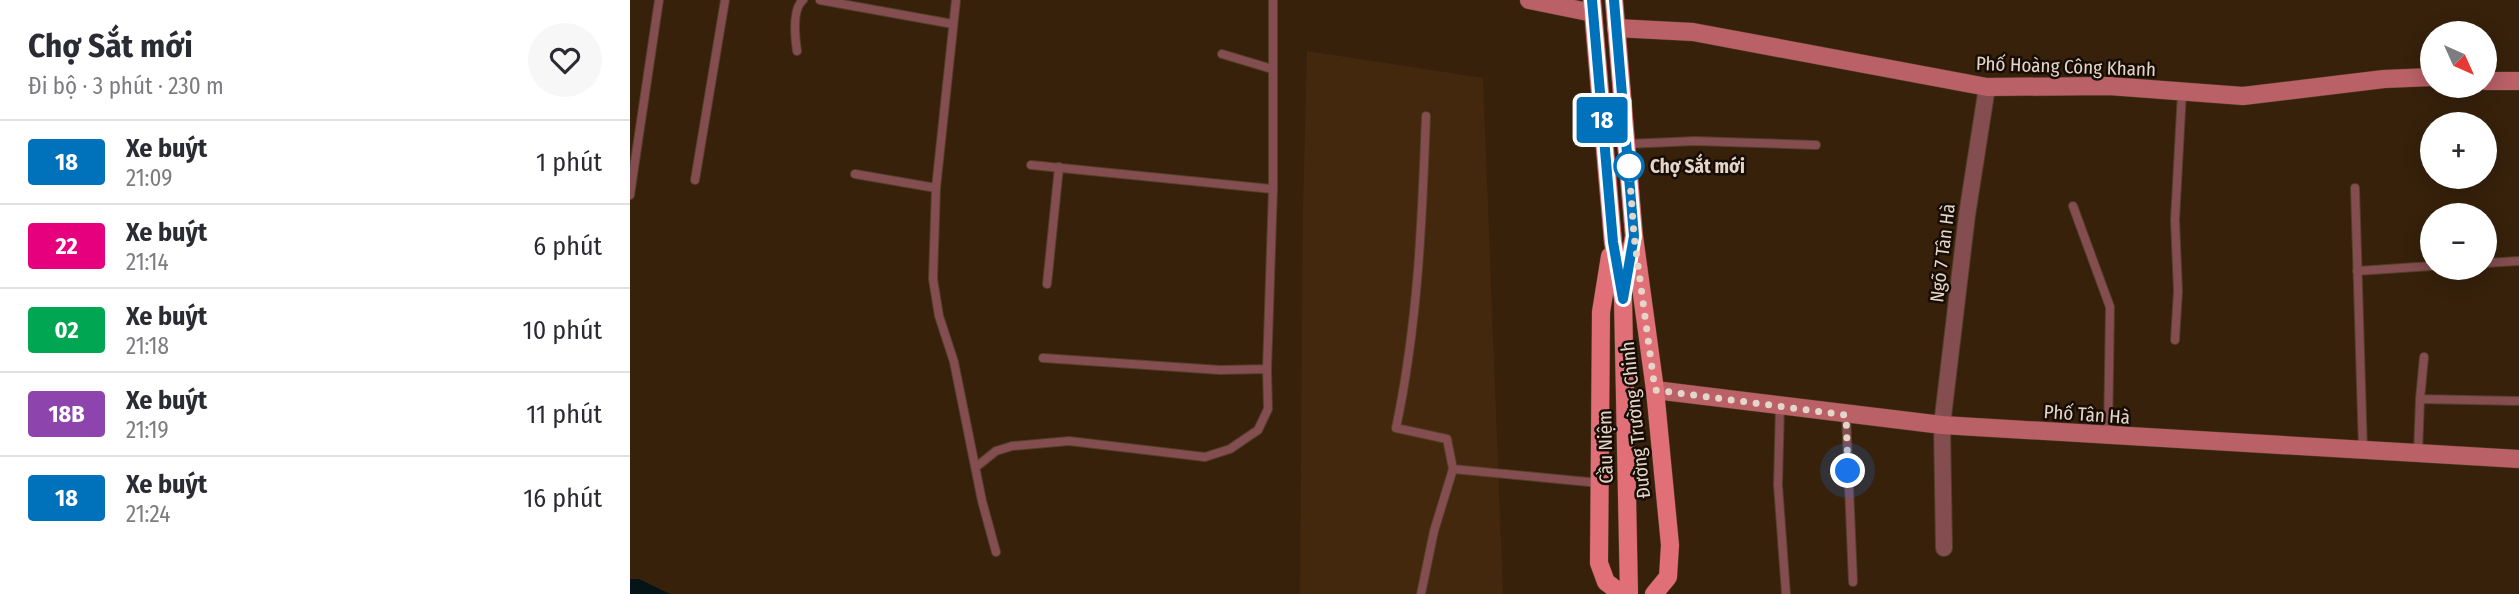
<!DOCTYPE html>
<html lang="vi">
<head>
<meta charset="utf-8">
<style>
  body { margin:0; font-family:"Fira Sans Condensed",sans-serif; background:#f7f7f7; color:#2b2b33; height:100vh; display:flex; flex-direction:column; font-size:26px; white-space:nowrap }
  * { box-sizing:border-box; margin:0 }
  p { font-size:23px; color:#7c7c81 }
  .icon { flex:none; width:38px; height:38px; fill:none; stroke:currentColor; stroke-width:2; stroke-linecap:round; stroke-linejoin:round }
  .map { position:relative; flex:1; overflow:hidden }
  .side { display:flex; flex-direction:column; background:#fff; width:630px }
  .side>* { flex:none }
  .badge { padding:0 14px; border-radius:5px; font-size:24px; line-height:46px }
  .needle { width:46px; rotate:135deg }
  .fabs { position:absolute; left:1790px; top:21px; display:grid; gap:14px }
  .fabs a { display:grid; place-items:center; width:77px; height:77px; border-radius:50%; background:#fff; box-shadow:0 4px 18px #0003; font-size:35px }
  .you { position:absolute; width:35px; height:35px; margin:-18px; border:5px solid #fff; border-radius:50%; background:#1a73e8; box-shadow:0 0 0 10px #1a73e833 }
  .map>.badge { position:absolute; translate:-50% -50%; box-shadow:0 0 0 4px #fff }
  .round { display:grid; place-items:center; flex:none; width:74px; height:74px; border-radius:37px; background:#f7f7f7 }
  .headline { display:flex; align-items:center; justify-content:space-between; height:119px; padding:0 28px }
  h1 { font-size:33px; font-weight:700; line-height:52px }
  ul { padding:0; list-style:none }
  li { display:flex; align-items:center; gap:21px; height:84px; padding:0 28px; border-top:2px solid #e1e1e2 }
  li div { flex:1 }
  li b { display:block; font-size:26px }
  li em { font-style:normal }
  li .badge { min-width:77px; font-weight:700; text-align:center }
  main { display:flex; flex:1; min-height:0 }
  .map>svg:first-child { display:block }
  .built { fill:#44280d }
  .water { fill:#051416 }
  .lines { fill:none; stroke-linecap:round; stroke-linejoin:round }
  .lane-casing { stroke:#533e29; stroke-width:10 }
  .street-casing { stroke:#533e29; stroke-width:18 }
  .secondary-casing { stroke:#533e29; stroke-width:19 }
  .primary-casing { stroke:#533e29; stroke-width:19 }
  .lane { stroke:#844d50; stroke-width:8 }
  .street { stroke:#844d50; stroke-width:16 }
  .secondary { stroke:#b96167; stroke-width:18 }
  .primary { stroke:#e16f78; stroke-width:18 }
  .line-casing { stroke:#fff; stroke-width:16 }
  .line { stroke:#0072bc; stroke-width:10 }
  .walk { stroke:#e4d5c9; stroke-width:7; stroke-dasharray:0 12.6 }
  .stop-dot { fill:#fff; stroke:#0072bc; stroke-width:3.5 }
  .labels { text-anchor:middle; stroke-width:5; stroke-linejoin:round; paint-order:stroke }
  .street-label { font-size:19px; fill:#e4d5c9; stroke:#170d05 }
  .stop-label { font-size:19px; font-weight:bold; fill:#e4d5c9; stroke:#170d05; text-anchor:start }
</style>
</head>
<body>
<main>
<section class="side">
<div class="headline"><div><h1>Chợ Sắt mới</h1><p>Đi bộ · 3 phút · 230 m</p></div><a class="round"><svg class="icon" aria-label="heart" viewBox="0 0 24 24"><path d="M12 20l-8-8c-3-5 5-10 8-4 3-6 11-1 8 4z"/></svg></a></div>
<ul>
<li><span class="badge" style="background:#0072bc;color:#fff">18</span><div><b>Xe buýt</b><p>21:09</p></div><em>1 phút</em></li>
<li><span class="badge" style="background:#e6007e;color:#fff">22</span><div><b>Xe buýt</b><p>21:14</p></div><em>6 phút</em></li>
<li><span class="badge" style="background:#00a651;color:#fff">02</span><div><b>Xe buýt</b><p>21:18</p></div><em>10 phút</em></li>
<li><span class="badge" style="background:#8e44ad;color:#fff">18B</span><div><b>Xe buýt</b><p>21:19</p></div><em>11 phút</em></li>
<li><span class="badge" style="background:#0072bc;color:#fff">18</span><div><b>Xe buýt</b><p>21:24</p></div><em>16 phút</em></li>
</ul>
</section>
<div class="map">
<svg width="1889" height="594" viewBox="0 0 1889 594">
  <rect width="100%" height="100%" fill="#37210b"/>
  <!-- built -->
  <path class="built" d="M677 51 853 78 873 594H670L673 210Z"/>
  <!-- water -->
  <path class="water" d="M0 579H9L40 594H0Z"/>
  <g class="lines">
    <!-- lane casing -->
    <g class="lane-casing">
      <path id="lane" d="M190 0 323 24
        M326 0 306 188 303 279 309 316 324 362 352 501 366 552
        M167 51C165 37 162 9 173 0
        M592 54 642 69
        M796 116C792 221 788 324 766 428L817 439 823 469 969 483
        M997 144 1065 141 1186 145
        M401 165 643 189
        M225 174 306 188
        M65 180 95 0
        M1725 188 1733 450
        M0 195 29 0
        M1443 206 1480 307 1478 435
        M1855 263 1889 261
        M1727 271 1802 266
        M417 284 429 167
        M1545 340 1548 291 1545 220 1552 92
        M413 358 590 370 637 369 643 189V0
        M1790 399 1794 357
        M1150 404 1148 485 1156 594
        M1216 415 1223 582
        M1788 453 1790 399 1889 401
        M346 467 366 451 382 446 439 441 575 457 600 449 628 430 638 409 637 369
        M791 594 804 531 823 469"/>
    </g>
    <!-- street casing -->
    <g class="street-casing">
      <path id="street" d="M1314 548 1312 425 1337 215 1357 87"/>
    </g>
    <!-- secondary casing -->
    <g class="secondary-casing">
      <path id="secondary" d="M899 0 963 13
        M986 28 1063 32 1357 87 1479 86 1613 96 1754 79 1802 77
        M1855 81H1889
        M1025 390 1312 425 1889 459"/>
    </g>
    <!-- primary casing -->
    <g class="primary-casing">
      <path id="primary" d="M962 0 983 242 993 299 999 594
        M984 0 1004 236 1002 247
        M1004 236 1025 390 1040 545 1038 577 1024 594
        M980 256 971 312 969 563 976 582 992 594"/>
    </g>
    <!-- lane -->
    <use href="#lane" class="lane"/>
    <!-- street -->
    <use href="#street" class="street"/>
    <!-- secondary -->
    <use href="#secondary" class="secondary"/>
    <!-- primary -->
    <use href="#primary" class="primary"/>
  </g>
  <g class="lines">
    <!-- line casing -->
    <g class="line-casing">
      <path id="line" d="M962 0 983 242 993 299 1004 236 984 0"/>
    </g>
    <!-- line -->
    <use href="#line" class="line"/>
    <!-- walk -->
    <path class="walk" d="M999 166 1004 236 1025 390 1216 415 1218 471"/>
  </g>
  <!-- markers -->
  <circle class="stop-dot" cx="999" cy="166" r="14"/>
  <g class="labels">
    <!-- street labels -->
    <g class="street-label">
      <text transform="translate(1436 66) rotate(2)" y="7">Phố Hoàng Công Khanh</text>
      <text transform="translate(1312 253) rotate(-83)" y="7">Ngõ 7 Tân Hà</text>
      <text transform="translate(1457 414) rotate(4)" y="7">Phố Tân Hà</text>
      <text transform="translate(1005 420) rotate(-96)" y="7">Đường Trường Chinh</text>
      <text transform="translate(975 447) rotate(-91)" y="7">Cầu Niệm</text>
    </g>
    <!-- stop labels -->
    <g class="stop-label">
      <text x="1020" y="173">Chợ Sắt mới</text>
    </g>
  </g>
</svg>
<div class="fabs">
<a><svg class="needle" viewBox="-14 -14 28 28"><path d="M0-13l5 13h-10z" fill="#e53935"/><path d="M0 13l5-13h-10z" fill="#7c7c81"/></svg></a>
<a>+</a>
<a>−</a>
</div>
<div class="you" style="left:1218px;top:471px"></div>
<b class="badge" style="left:972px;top:120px;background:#0072bc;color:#fff">18</b>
</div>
</main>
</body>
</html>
